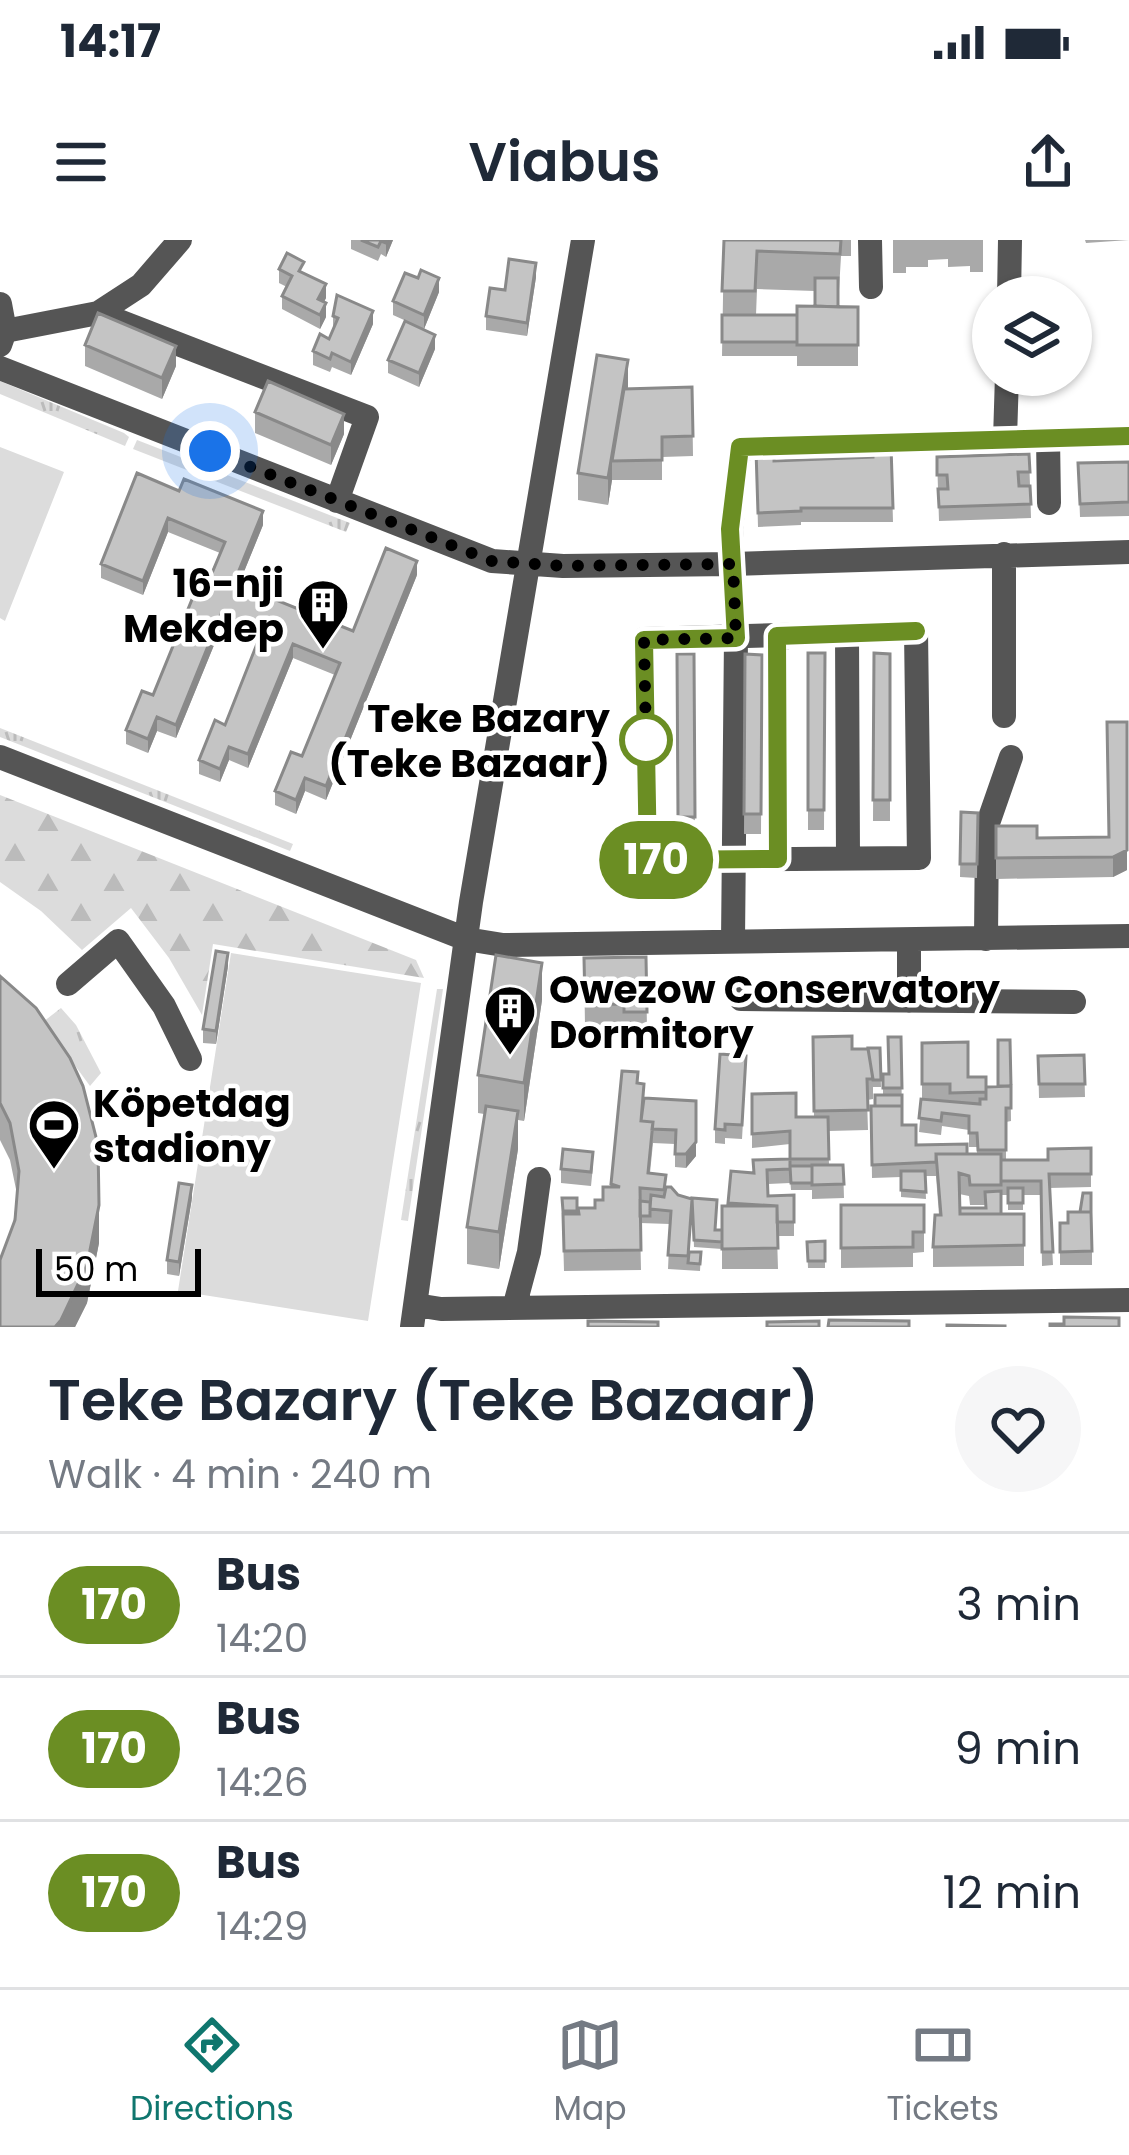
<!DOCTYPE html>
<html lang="en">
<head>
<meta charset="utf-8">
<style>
  body { margin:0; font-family:Poppins,sans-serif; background:#f6f6f7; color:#1f2937; height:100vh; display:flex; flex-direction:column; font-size:45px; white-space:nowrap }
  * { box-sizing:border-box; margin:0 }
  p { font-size:39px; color:#747a83 }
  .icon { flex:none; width:66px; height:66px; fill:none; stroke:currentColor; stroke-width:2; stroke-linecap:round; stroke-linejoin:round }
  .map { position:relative; height:1087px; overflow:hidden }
  .drawer { display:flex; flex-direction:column; background:#fff; flex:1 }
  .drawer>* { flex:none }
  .badge { padding:0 24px; border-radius:39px; font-size:42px; line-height:78px }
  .controls { position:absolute; left:972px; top:36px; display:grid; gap:24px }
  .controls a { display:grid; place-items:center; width:120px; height:120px; border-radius:50%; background:#fff; box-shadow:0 3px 9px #0004; font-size:60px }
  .scale { position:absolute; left:36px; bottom:30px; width:165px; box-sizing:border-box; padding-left:12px; border:6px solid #000; border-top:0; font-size:33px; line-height:42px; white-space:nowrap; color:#000; -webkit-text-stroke:9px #fff; paint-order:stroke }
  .you { position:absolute; width:60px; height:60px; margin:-30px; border:9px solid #fff; border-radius:50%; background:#1a73e8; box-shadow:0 0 0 18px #1a73e833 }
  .map>.badge { position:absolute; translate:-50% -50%; box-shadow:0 0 0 6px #fff }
  .round { display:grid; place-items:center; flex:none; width:126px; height:126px; border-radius:63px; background:#f6f6f7 }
  .head { display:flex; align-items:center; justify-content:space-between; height:204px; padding:0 48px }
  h1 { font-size:57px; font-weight:600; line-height:90px }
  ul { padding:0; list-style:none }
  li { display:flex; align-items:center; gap:36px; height:144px; padding:0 48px; border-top:3px solid #e0e1e3 }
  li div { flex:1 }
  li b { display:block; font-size:45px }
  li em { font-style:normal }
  li .badge { min-width:132px; font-weight:700; text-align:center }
  .status { display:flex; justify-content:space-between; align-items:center; height:84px; padding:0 60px; background:#fff; direction:ltr }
  .status svg { height:33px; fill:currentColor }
  header { display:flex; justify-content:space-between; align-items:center; height:156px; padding:0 48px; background:#fff; font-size:54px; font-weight:600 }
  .tabs { display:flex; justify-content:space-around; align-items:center; height:168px; border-top:3px solid #e0e1e3; background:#fff; font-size:33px; color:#747a83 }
  .tabs a { display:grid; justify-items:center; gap:6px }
  .tabs .active { color:#0f766e }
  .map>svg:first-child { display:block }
  .grass { fill:url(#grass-tufts) }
  .forest { fill:url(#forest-firs) }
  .green { fill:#dcdcdc }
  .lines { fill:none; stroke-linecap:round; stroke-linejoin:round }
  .minor { stroke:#555; stroke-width:24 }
  .wall { fill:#a9a9a9; fill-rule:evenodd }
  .shaded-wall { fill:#898989 }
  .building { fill:#c4c4c4; stroke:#898989; stroke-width:3 }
  .line-casing { stroke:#fff; stroke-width:27 }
  .line { stroke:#6b8e23; stroke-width:18 }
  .walk { stroke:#000; stroke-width:12; stroke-dasharray:0 21.6 }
  .stop-dot { fill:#fff; stroke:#6b8e23; stroke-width:6 }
  .labels { text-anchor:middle; stroke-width:9; stroke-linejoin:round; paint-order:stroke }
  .poi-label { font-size:39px; font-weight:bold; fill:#000; stroke:#fff; text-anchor:start }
  .stop-label { font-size:39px; font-weight:bold; fill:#000; stroke:#fff; text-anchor:end }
</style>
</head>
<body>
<div class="status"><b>14:17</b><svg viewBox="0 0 49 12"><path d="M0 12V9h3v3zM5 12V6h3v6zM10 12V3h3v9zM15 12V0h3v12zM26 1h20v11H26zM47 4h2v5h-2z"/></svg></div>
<header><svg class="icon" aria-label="menu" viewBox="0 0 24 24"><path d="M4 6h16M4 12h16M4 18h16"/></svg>Viabus<svg class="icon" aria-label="share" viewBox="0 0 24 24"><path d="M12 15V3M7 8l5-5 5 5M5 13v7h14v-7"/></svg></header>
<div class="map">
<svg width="1129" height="1087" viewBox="0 0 1129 1087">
  <defs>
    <pattern id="grass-tufts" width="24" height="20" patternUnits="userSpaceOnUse" patternTransform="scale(3)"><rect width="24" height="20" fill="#dcdcdc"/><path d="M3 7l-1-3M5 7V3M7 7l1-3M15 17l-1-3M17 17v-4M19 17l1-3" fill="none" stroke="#bbb"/></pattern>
    <pattern id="forest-firs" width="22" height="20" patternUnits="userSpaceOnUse" patternTransform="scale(3)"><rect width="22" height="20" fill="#dcdcdc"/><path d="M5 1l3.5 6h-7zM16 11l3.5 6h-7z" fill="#bbb"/></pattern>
  </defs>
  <rect width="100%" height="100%" fill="#fff"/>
  <!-- grass -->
  <path class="grass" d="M0 141 124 193 129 197 125 206 0 154Z
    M137 200 350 283 346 292 133 209Z
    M0 488 293 604 290 611 0 497Z
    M437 749H443L408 981 401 980Z
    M61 768 76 785 101 833 90 846 43 782Z"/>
  <!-- forest -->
  <path class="forest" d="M0 555 416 720 424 738 213 704 202 775 169 718 131 668 82 710 41 671 0 642Z"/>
  <!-- green -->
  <path class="green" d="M0 207 64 232 5 381 0 378Z
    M231 713 421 743 368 1081 178 1051Z"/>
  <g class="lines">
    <!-- minor -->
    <path class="minor" d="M870 0 871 47
      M1009 57 1010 0
      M0 64 5 91
      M98 73 141 45 180 0
      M0 105 5 91 98 73 367 177 337 261
      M0 128 492 321 563 326 733 324 1129 312
      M1048 198 1049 263
      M1005 199 1007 135
      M1004 314V476
      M916 391 919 618 648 620 644 399Z
      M847 393 848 618
      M777 396 778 619
      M0 517 466 699 503 705 1129 696
      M986 699 987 586 1011 517
      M909 700V761
      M733 701 736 397 731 289 740 207 1129 196
      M68 744 118 701 164 766 190 819
      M741 759 1074 762
      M416 1065 441 1069 1129 1060
      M514 1068 529 1012 539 939
      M412 1087 471 662 583 0"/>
  </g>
  <!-- wall -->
  <path class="wall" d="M351 0H393L386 17 381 14 378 21 351 9Z
    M724 0H851V16H841L838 67H858V126H797V93V116H722ZM757 49 815 51V66L797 75H756Z
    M893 0H983V32H970V26L948 27V19L928 20V27H906V33H893Z
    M1085 0H1129L1086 3Z
    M279 29 304 33 326 58 324 62 326 77 320 89 282 69V56L287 47 279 43Z
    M536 37 527 96 486 90V76L505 50Z
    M418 38 439 52 424 89 393 75V61Z
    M333 76 373 84 351 135 332 127 330 132 313 125V111L329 99 333 90Z
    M85 105 176 126 162 159 85 126Z
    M435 109 419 147 388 133V120Z
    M692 147 693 216 662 217V240H612L608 265 578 260V233L627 149Z
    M255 172 344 194 331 225 255 193Z
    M891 206 893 282H801V285L758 287 756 210 774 221 873 217Z
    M1029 214 1031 278 939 281 937 217Z
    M1129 222V276L1080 277 1078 223Z
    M137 233 263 285 239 344 353 391 417 335 326 560 305 551 296 574 275 565V551L302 516 335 435 293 418 248 528 229 520 220 542 199 534V520L225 485 258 403 221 388 176 498 157 491 148 513 126 504V490L153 455 220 313 168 292 143 355 101 338V324Z
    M808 413H825L824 590H808Z
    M874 413 890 414V581H873Z
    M677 414H694L695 597H678Z
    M745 414 762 415 761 594H744Z
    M961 572 978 573 977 638 960 637Z
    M996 586 1037 598 1109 597 1127 630 1113 637 996 639Z
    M646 717 647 792H624V785L585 786 584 718Z
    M228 726 216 804 203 803V789Z
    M0 736 99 1003 87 1063 75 1087H0L17 954 10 920 0 900Z
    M542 760 524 881 518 880V909L499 1029 467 1024V987L484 874 478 873V835Z
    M813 797 852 809 880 808 881 847H873V859L867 860 868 890 828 891 829 925H843L844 958 812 959V950H791L790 937V943L768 944V956L794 955V996H777L778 1029H722V1004V1009L694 1007 692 958 715 990H722L728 966 731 931 754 933 790 919V904L752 908V854L796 877H814Z
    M901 797 902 885 916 905 967 914H977V907H969V890L942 886 941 895 919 892 922 859V803L968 837 986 847 998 846 1010 800 1011 881 1006 882V920H1048L1091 908V947L1049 948 1053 1025 1042 1026 1041 955H1023V970H1008V955H1001V974H1024V1026L933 1027V1007L939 975 936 936H925L926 959 901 957V937L872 938 871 866H875L883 855V834H889ZM959 954 969 956 970 965H985L986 968H960Z
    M1084 815 1085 857 1039 858 1038 816Z
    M746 829 742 899 725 898V904L715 903V889Z
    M622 831 638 843 644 858 696 861V916L686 928 675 927V904L653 903 650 933 666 947 689 1012H701L700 1031 668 1029 670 984 640 983 641 1030 564 1031 562 958H577V974L595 968 603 960 611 947Z
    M593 926 591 946 561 943V929Z
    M192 958 179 1036 167 1034V1020Z
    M841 965H924V1012L913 1013V1027L841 1028Z
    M1060 983 1092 1011V1025H1060Z
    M825 1001V1028H808L807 1002Z"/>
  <!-- shaded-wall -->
  <path class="shaded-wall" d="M387 0H393L386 17V3Z
    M536 23V37L527 96V83Z
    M439 38V52L424 89V75Z
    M326 44V58L318 73V59Z
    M326 63V77L320 89V75Z
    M373 71V84L351 135V122Z
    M435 95V109L419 147V133Z
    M176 106V126L162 159V138Z
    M628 120V147L615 221H612V240L608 265V238Z
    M344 174V194L331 225V205Z
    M263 271V285L234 356V343Z
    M168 278V292L143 355V341Z
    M417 321V335L326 560V546Z
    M221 374V388L176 498V485Z
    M293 404V418L248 528V514Z
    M157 477V491L148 513V499Z
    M1127 502V630L1113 637V617Z
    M229 507V520L220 542V529Z
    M305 538V551L296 574V560Z
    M228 713V726L216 804V791Z
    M542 723V760L524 881V843Z
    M518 871V909L499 1029V992Z
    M696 902V916L686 928V914Z
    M192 945V958L179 1036V1022Z
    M99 965V1003L87 1063 75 1087H55Z"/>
  <!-- building -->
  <path class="building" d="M361 0H387L386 3 381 1 378 7Z
    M724 0H841L840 14 757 11 755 51H722Z
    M287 13 304 22 299 31 326 44 318 59 326 63 320 75 282 56 292 36 279 29Z
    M509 19 536 23 527 83 486 76 490 48 505 50Z
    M421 30 439 38 424 75 393 61 405 33 418 38Z
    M815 38H838V67L815 66Z
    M337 55 373 71 351 122 332 113 330 119 313 111 320 94 329 99 338 78 333 76Z
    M797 66 858 67V105H797Z
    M98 73 176 106 162 138 85 105Z
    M722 75H797V102H722Z
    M405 81 435 95 419 133 388 120Z
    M597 115 628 120 608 238 578 233Z
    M268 141 344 174 331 205 255 172Z
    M692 147 693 196 662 197V220L612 221 624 149Z
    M873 206H891L893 268H801V271L758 273 756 210 774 209V221L873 217Z
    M1029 214 1030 232H1018L1019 246H1030L1031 264 939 267 938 249H948L947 235H937V217Z
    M1129 222V262L1080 264 1078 223Z
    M137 233 179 251 184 239 263 271 234 343 353 391 386 308 417 321 326 546 305 538 296 560 275 551 291 512 302 516 340 423 293 404 248 514 229 507 220 529 199 520 215 480 225 485 262 391 221 374 176 485 157 477 148 499 126 490 142 451 153 455 204 330 212 333 225 302 168 278 143 341 101 324Z
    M808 413H825L824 570H808Z
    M874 413 890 414V560H873Z
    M677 414H694L695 577H678Z
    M745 414 762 415 761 574H744Z
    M1107 482H1127V610L1113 617 996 618V586H1037V598L1109 597Z
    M961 572 978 573 977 624H960Z
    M216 711 228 713 216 791 203 789Z
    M496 715 542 723 524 843 478 835Z
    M646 717 647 772H624V764L585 765 584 718Z
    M0 736 36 768 70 818 83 846 98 905 99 965 87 1025 61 1080 55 1087H0V1020L15 980 19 931 10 883 0 863Z
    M852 796V809H868L873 839H867L868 870 814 871 813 797Z
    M888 797H901L902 848H883V834H889Z
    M998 800H1010L1011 846H998Z
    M968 802V837H986V852L950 853V844H922V803Z
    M868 808H880L881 840H873Z
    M720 814 746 816 742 885 725 884V890L715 889Z
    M1084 815 1085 844H1039L1038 816Z
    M622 831 638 832 637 843 644 844 641 881 653 882 648 933 666 935 664 950 640 948 641 1010 564 1011 563 974H579L578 968H595V960H603V947H620L611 944Z
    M1011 846V868H1006V910H978L977 893H969V876L942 873 941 881 919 878 921 859 980 864V859H986V847Z
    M796 853V877H828L829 919H790V929L767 930 768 956 794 955V982H777V966L728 963 731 931 754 933 753 920 790 919V891L752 894V854Z
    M875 855H902V866H875Z
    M644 858 696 861V902L686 914H675L676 890 652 889 653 882 641 881Z
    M486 866 518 871 499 992 467 987Z
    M871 866H902V885H916V905L967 904V914H936V922L872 925Z
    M1091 908V934H1049L1053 1012H1042L1041 941H1001V920H1048V909Z
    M563 909 593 912 591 932 561 929Z
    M936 914H1001V945H970L969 936 959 933 960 974H1024V1005L933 1007 935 975H941Z
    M812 925H843L844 944 812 945Z
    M790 926H812V943H791Z
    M901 931H925L926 952 901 950Z
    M179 943 192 945 179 1022 167 1020Z
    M666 947H671L678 955 692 959 688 1016 668 1015 671 971 650 969 651 955 664 957Z
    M1008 948H1023V963H1008Z
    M1001 951V974H960V968H986L985 952Z
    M1083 953H1091V972H1080Z
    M562 958H577V971H563Z
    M692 958 717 960 715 990H722V1002L694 1000Z
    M640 961 650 962V976H640Z
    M841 965H924V992H913V1007L841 1008Z
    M722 966H777L778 1008 722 1009Z
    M1068 972H1091L1092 1011 1060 1012V983H1068Z
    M825 1001V1021H808L807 1002Z
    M689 1012H701L700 1024 688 1023Z
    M1064 1077 1119 1078V1087H1064Z
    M829 1080 909 1081V1087H828Z
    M588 1081 658 1082V1087H588Z
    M819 1081V1087H767V1082Z
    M1050 1084H1064V1087H1050Z
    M947 1085 1005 1086V1087H947Z"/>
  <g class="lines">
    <!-- line casing -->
    <g class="line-casing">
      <path id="line" d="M916 391 777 396 778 619 648 620 644 400 736 398 730 289 740 207 1129 196"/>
    </g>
    <!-- line -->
    <use href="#line" class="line"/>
    <!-- walk -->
    <path class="walk" d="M210 211 492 321 563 326 733 324 736 398 644 400 646 500"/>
  </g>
  <!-- icons -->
  <defs>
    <g id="building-pin" transform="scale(2.7)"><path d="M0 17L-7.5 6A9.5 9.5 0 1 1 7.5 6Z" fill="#000" stroke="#fff"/><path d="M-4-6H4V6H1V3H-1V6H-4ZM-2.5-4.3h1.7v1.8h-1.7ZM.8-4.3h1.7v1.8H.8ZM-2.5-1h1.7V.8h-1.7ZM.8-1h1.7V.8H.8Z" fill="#fff"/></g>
    <g id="stadium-pin" transform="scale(2.7)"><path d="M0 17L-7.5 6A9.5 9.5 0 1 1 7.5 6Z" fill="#000" stroke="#fff"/><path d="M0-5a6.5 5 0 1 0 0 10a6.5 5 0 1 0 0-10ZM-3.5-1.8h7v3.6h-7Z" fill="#fff"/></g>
  </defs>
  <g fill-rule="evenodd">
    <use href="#building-pin" x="323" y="365"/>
    <use href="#building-pin" x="510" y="771"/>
    <use href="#stadium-pin" x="54" y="885"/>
  </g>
  <!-- markers -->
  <circle class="stop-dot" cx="646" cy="500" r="24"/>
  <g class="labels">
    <!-- poi labels -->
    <g class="poi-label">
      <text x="284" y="357" text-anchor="end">16-nji<tspan x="284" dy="45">Mekdep</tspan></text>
      <text x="549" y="763">Owezow Conservatory<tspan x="549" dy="45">Dormitory</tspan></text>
      <text x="93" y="877">Köpetdag<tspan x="93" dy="45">stadiony</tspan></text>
    </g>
    <!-- stop labels -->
    <g class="stop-label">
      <text x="610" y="492">Teke Bazary<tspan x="610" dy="45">(Teke Bazaar)</tspan></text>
    </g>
  </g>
</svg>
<div class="controls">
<a><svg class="icon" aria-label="layers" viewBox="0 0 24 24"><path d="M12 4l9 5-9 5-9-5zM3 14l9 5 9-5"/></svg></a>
</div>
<div class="scale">50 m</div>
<div class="you" style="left:210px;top:211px"></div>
<b class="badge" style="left:656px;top:620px;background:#6b8e23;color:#fff">170</b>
</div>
<section class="drawer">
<div class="head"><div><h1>Teke Bazary (Teke Bazaar)</h1><p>Walk · 4 min · 240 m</p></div><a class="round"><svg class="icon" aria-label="heart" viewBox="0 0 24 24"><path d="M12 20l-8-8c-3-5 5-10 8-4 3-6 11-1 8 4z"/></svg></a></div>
<ul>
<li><span class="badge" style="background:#6b8e23;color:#fff">170</span><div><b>Bus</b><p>14:20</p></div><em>3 min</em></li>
<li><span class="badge" style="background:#6b8e23;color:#fff">170</span><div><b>Bus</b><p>14:26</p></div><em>9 min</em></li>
<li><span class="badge" style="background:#6b8e23;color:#fff">170</span><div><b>Bus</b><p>14:29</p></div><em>12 min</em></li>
</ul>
</section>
<nav class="tabs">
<a class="active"><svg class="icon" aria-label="directions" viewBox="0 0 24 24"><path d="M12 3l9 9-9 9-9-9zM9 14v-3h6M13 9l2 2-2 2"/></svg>Directions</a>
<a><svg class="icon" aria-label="map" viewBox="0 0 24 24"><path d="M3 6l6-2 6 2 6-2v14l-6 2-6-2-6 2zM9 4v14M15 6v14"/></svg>Map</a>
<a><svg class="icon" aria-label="tickets" viewBox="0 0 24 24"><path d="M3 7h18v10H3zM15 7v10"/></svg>Tickets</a>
</nav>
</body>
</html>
